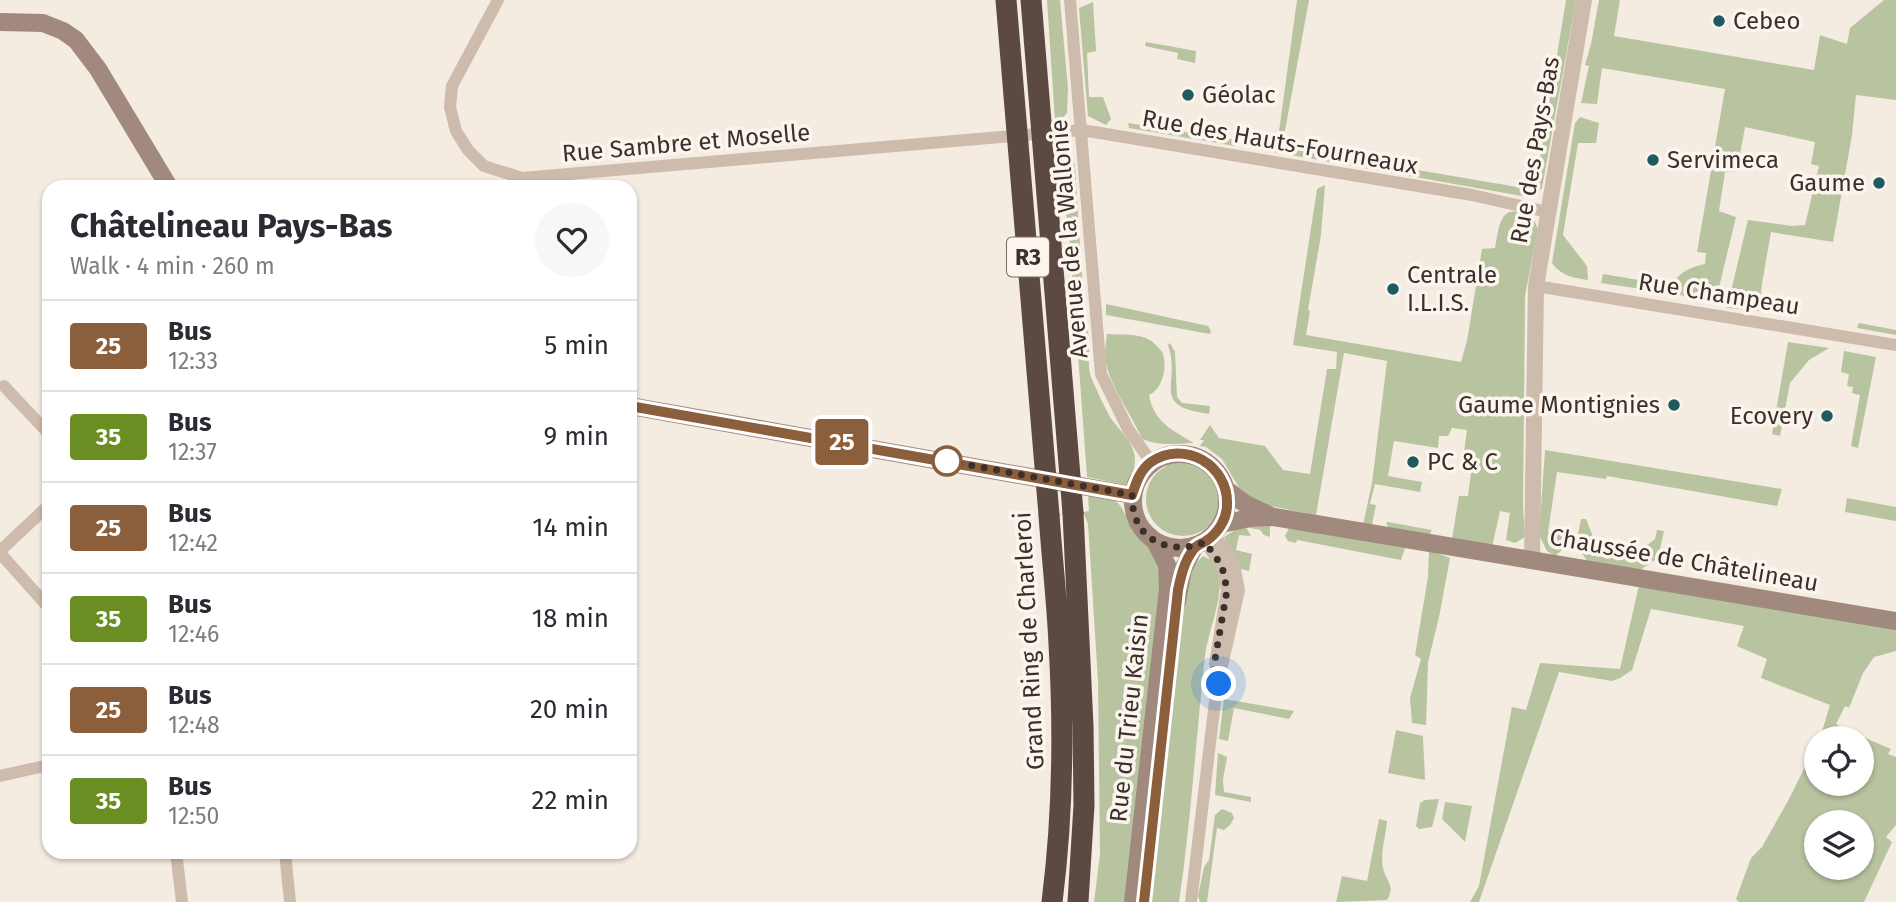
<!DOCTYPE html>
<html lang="en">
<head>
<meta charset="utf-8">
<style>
  body { margin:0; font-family:"Fira Sans",sans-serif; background:#f7f7f7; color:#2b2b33; height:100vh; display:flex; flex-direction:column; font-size:26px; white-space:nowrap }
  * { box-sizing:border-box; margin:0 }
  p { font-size:23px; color:#7c7c81 }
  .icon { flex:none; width:38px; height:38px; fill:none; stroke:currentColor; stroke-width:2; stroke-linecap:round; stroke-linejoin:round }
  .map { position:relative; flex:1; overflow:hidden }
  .drawer { position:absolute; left:42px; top:180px; width:595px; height:679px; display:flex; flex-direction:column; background:#fff; border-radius:21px; box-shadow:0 2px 5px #0004 }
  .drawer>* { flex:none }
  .badge { padding:0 14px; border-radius:5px; font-size:24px; line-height:46px }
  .tools { position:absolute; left:1804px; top:726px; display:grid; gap:14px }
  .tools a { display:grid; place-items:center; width:70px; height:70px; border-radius:50%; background:#fff; box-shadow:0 2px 5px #0004; font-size:35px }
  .you { position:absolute; width:35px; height:35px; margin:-18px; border:5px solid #fff; border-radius:50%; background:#1a73e8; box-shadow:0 0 0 10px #1a73e833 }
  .map>.badge { position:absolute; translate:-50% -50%; box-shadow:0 0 0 4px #fff }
  .round { display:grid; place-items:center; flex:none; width:74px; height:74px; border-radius:37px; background:#f7f7f7 }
  .head { display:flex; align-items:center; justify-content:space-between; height:119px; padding:0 28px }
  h1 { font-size:33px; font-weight:700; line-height:52px }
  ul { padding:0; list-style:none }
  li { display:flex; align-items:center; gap:21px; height:91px; padding:0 28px; border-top:2px solid #e1e1e2 }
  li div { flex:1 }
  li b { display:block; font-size:26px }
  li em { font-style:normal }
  li .badge { min-width:77px; font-weight:700; text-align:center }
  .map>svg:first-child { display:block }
  .green { fill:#b8c4a0; fill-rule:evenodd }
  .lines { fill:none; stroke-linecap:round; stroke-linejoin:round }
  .minor { stroke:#cdbbac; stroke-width:12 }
  .tertiary { stroke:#cdbbac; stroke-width:16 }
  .secondary { stroke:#a18a7d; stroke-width:18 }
  .motorway { stroke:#5c4a42; stroke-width:21 }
  .motorway-bridge { stroke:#5c4a42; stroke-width:21 }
  .line-casing { stroke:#fff; stroke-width:16 }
  .line { stroke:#8b5e3c; stroke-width:10 }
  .walk { stroke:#3b302b; stroke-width:7; stroke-dasharray:0 12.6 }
  .poi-dot { fill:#1f5a5e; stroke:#fbf5ee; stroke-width:2.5 }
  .stop-dot { fill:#fff; stroke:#8b5e3c; stroke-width:3.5 }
  .labels { text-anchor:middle; stroke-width:7; stroke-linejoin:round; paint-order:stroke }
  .shield { fill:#fbf5ee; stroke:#756b66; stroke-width:2 }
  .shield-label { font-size:23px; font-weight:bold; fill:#3b302b }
  .poi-label { font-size:24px; fill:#3b302b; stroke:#fbf5ee; text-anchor:start }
  .street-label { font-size:24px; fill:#3b302b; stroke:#fbf5ee }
</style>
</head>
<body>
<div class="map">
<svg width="1896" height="902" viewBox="0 0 1896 902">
  <rect width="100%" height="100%" fill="#f4ebe1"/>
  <!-- green -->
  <path class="green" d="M1047 0H1060L1068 89 1067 113 1058 123 1055 121Z
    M1297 0H1309L1282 147 1529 189 1536 183 1566 0H1576L1542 188 1533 198 1257 149 1255 144 1277 146Z
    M1599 0H1620L1614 36 1814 70 1820 35 1847 44 1850 28 1884 0H1896V100L1856 95 1852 135 1833 242 1771 232 1762 284 1759 311 1727 308 1748 220 1792 226 1805 225 1819 166 1811 164 1815 142 1745 127 1737 171 1725 172 1719 211 1736 217 1716 300 1704 301V298L1669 294C1675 274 1687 268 1705 264L1706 253 1697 252 1725 89 1602 68 1597 104 1581 103 1589 66 1585 65 1591 44Z
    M1093 2 1096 51 1087 53 1089 97H1103L1111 119 1106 125 1088 116 1079 8Z
    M1146 42 1196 51 1195 63 1177 59 1178 53 1145 46Z
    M1580 117 1599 123 1596 143H1578L1563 235 1587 266 1588 280C1574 278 1561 276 1552 263L1575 123Z
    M1128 123 1243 141 1235 146 1129 128Z
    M1058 145 1072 156 1075 166 1085 323C1094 341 1085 360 1091 377 1097 391 1103 404 1110 417 1118 429 1131 439 1134 453 1137 465 1132 475 1127 485L1087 477 1070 245Z
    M1325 185 1321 235 1308 310 1310 311 1306 335 1461 362 1467 341 1482 249 1495 248C1498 236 1498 208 1517 212 1522 213 1529 217 1534 220L1538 229 1525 296 1523 507 1525 537 1515 543 1506 540 1510 513 1500 511 1492 547 1452 539 1459 496H1468L1472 465V455L1464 452 1467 430 1452 428 1448 436H1439L1438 448 1394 441 1388 476 1422 482 1420 492 1375 484 1370 504 1376 505 1372 525H1363L1372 483 1387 361 1344 353 1316 515 1255 503 1241 491 1222 459 1206 447 1200 446 1204 440H1200L1210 425 1219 438 1265 446 1283 470 1310 474 1327 369H1336L1337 352 1293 345 1317 189Z
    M1603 274 1656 283 1655 291 1601 283Z
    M1106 304 1208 326 1211 331 1210 334 1106 315Z
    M1859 323 1896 330V335L1857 328Z
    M1107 334C1121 335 1137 333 1150 340 1154 343 1159 348 1162 352 1168 364 1163 390 1149 395 1153 421 1173 431 1194 443 1175 444 1159 446 1142 439 1131 412 1108 386 1105 356 1105 349 1106 341 1107 334Z
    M1788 342 1829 348 1809 360 1790 383 1780 436 1772 434Z
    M1170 343 1175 352 1177 397 1182 403 1210 406 1209 414C1148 406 1182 384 1168 345Z
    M1844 351 1876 357 1858 448 1851 446 1860 395 1852 393 1853 387 1847 386 1849 374 1841 372Z
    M1545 450 1782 489 1777 506 1607 476 1606 479 1557 472 1548 532 1560 534 1567 539 1563 549 1555 556 1547 551 1539 535Z
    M1146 499a37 37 0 1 1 74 0a37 37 0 1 1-74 0Z
    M1088 493C1130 498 1117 510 1138 536 1147 546 1156 554 1163 565L1128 902H1094L1100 854 1098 680 1088 524 1083 512 1089 511Z
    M1847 498 1896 507V521L1845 512Z
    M1581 519H1586L1596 544 1639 551 1655 539 1657 530 1664 531 1658 558 1640 570 1587 561 1576 544Z
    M1388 522 1432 530 1429 536 1389 528 1386 523Z
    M1270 526V537L1264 535 1260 530 1246 527 1251 536 1239 535 1236 550 1252 554 1249 571 1241 569 1224 537 1240 527Z
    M1289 528 1405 548 1401 560 1297 540 1296 543 1288 541 1285 536Z
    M1429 550 1450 558 1439 617 1428 662 1426 725 1412 723 1410 698 1421 659 1415 655 1428 577Z
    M1203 556 1215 562C1216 568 1219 576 1220 582 1220 607 1208 632 1205 656 1196 738 1191 821 1179 902H1151L1186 576 1190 569Z
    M1639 585 1896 628V651L1874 657 1863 673 1849 708 1845 706 1836 724 1856 734 1891 749 1888 754 1896 757V825L1886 837 1892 842 1864 902H1739L1736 899 1751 858 1762 847 1789 799 1816 745V784H1862V738H1820L1830 705 1761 678 1767 659 1737 646 1744 626 1651 609 1632 670 1620 678 1612 681 1559 672 1479 902H1470L1479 886 1512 707 1526 710 1540 663 1620 669ZM1816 822H1862V868H1816Z
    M1224 699 1294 711 1289 719 1234 708 1228 741 1219 739Z
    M1396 730 1423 736 1425 780 1388 773Z
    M1218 753 1227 757 1223 780 1224 792 1251 797V802L1215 795Z
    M1439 799 1432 827 1419 829 1416 826 1420 803 1425 800Z
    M1445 802 1472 806 1465 842 1442 819Z
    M1222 809 1232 813 1234 818 1230 825 1224 830 1217 828 1207 902H1200L1198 896 1204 867 1209 860 1215 815Z
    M1379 819 1387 821C1386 836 1380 853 1383 868 1386 882 1396 885 1387 900L1336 902 1342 876 1367 881Z"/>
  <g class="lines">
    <!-- minor -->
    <path class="minor" d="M498 0 452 86 450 107 456 131 468 150 484 166 522 178 1082 130 1472 195 1548 212
      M1070 0 1101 374 1128 429 1151 462
      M1536 286 1896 345
      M4 386 49 434
      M1205 542 1222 566 1227 590 1215 664
      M0 551 49 505
      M0 553 49 608
      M0 776 49 765
      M176 852 182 902
      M285 852 290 902
      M1191 902 1216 693 1239 590 1233 560 1214 535"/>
    <!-- tertiary -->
    <path class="tertiary" d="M1532 559 1536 286 1584 0"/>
    <!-- secondary -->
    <path class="secondary" d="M0 22 43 23 63 31 76 40 98 69 169 187
      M630 406 1132 495
      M1133 501a47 47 0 1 1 94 0a47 47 0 1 1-94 0Z
      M1227 490 1244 503 1271 516
      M1222 524 1250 518 1274 517 1896 621
      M1177 602 1183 569 1195 546
      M1133 902 1168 589 1167 565 1155 541"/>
    <!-- motorway -->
    <path class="motorway" d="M1073 513 1083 726 1084 805 1078 902
      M1049 515C1052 558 1057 601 1059 644 1064 730 1063 816 1052 902"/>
    <!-- motorway-bridge -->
    <path class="motorway-bridge" d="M1006 0 1049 515
      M1031 0 1073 513"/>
  </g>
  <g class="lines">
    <!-- line casing -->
    <g class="line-casing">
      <path id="line" d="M630 406 1132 495C1136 483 1140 470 1151 462 1184 439 1229 465 1227 505 1227 519 1218 533 1206 541 1201 544 1196 545 1193 550 1184 562 1181 576 1178 590L1144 902"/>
    </g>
    <!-- line -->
    <use href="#line" class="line"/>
    <!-- walk -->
    <path class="walk" d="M947 461 1132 495C1133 500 1132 506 1134 512 1141 545 1177 554 1205 542L1222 566 1227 590 1211 683 1216 692 1219 684"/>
  </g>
  <!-- markers -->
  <g class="poi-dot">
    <circle cx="1719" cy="21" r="7"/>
    <circle cx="1188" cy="95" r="7"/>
    <circle cx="1653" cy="160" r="7"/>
    <circle cx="1879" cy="183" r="7"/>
    <circle cx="1393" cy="289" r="7"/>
    <circle cx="1674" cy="405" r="7"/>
    <circle cx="1827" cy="416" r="7"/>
    <circle cx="1413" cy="462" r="7"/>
  </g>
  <circle class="stop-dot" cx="947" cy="461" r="14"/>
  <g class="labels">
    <!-- shield labels -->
    <rect class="shield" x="1007" y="237.5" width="42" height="39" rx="5"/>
    <g class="shield-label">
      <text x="1028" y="265">R3</text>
    </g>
    <!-- poi labels -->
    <g class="poi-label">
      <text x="1733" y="29">Cebeo</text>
      <text x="1202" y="103">Géolac</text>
      <text x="1667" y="168">Servimeca</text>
      <text x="1865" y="191" text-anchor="end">Gaume</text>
      <text x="1407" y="283">Centrale<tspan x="1407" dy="28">I.L.I.S.</tspan></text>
      <text x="1660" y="413" text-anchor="end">Gaume Montignies</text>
      <text x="1813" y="424" text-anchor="end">Ecovery</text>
      <text x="1427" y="470">PC &amp; C</text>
    </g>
    <!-- street labels -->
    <g class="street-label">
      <text transform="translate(1280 142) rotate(10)" y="8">Rue des Hauts-Fourneaux</text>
      <text transform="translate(686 143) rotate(-5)" y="8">Rue Sambre et Moselle</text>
      <text transform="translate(1535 150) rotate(-80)" y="8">Rue des Pays-Bas</text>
      <text transform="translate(1069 239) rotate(-95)" y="8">Avenue de la Wallonie</text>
      <text transform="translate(1719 294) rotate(9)" y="8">Rue Champeau</text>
      <text transform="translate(1684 560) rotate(10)" y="8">Chaussée de Châtelineau</text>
      <text transform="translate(1029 641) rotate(-93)" y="8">Grand Ring de Charleroi</text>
      <text transform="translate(1129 718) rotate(-84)" y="8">Rue du Trieu Kaisin</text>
    </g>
  </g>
</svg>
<div class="tools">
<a><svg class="icon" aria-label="locate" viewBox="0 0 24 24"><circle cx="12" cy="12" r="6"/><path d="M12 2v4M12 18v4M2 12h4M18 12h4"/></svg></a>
<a><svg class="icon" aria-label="layers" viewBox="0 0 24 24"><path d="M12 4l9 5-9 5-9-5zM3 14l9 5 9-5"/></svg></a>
</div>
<div class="you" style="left:1219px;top:684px"></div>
<b class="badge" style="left:842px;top:442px;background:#8b5e3c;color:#fff">25</b>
<section class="drawer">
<div class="head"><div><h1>Châtelineau Pays-Bas</h1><p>Walk · 4 min · 260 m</p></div><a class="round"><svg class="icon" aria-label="heart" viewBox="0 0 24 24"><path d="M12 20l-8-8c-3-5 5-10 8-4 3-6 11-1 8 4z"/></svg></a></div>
<ul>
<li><span class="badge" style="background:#8b5e3c;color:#fff">25</span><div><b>Bus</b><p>12:33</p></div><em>5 min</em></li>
<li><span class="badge" style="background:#6b8e23;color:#fff">35</span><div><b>Bus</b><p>12:37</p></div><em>9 min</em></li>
<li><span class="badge" style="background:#8b5e3c;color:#fff">25</span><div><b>Bus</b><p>12:42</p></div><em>14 min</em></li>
<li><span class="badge" style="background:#6b8e23;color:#fff">35</span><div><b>Bus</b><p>12:46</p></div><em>18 min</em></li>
<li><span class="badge" style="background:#8b5e3c;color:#fff">25</span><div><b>Bus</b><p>12:48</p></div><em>20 min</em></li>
<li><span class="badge" style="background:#6b8e23;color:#fff">35</span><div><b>Bus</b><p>12:50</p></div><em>22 min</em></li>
</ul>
</section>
</div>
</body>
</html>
